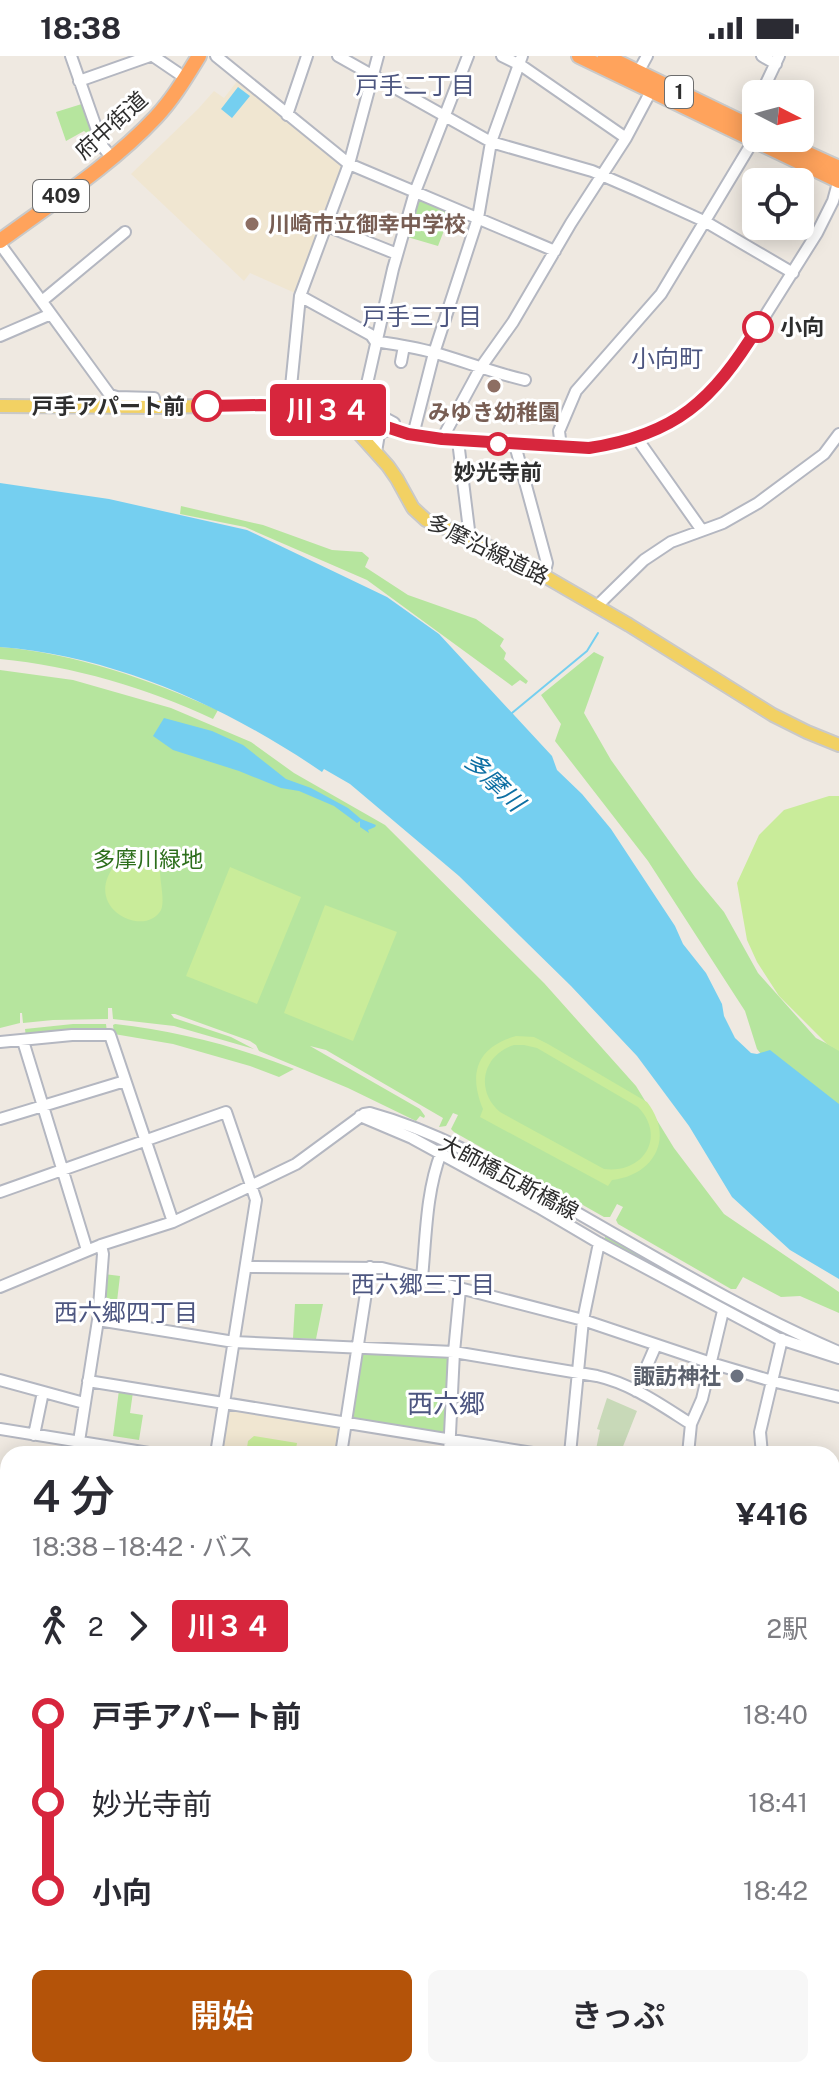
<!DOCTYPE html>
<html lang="ja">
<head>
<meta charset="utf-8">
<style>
  body { margin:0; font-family:"Public Sans","Noto Sans JP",sans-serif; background:#f7f7f7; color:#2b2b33; height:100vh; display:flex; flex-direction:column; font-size:30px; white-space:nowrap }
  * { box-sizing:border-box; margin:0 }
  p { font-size:26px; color:#7c7c81 }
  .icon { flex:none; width:44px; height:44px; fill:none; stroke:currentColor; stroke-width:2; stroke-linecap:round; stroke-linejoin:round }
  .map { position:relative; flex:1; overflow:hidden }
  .drawer { position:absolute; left:0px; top:1390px; width:840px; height:632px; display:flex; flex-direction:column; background:#fff; border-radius:24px 24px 0 0; box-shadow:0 4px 20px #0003 }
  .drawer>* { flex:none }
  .badge { padding:0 16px; border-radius:6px; font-size:28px; line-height:52px }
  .needle { width:52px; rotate:96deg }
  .fabs { position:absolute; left:742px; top:24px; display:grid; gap:16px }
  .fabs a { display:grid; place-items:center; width:72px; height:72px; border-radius:12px; background:#fff; box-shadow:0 4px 20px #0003; font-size:40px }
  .map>.badge { position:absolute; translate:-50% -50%; box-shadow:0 0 0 4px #fff }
  .legs { display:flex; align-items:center; gap:12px; height:88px; padding:0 32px; font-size:26px }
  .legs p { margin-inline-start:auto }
  .headline { display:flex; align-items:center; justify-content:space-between; height:136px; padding:0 32px }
  h1 { font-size:44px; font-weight:600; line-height:60px }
  .cta { display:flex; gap:16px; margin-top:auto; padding:16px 32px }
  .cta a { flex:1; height:92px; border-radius:12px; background:#b45309; color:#fff; font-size:32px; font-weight:600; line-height:92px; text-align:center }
  .cta a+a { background:#f7f7f7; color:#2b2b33 }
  ul { padding:0 32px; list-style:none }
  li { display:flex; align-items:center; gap:28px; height:88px; font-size:30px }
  li i { display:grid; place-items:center; width:12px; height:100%; margin:0 10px; background:currentColor }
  li i::after { content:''; width:20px; height:20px; margin:-10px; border:6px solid; border-radius:50%; background:#fff }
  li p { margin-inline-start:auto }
  li:first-child i { background:linear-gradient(#0000 50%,currentColor 0) }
  li:last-child i { background:linear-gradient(currentColor 50%,#0000 0) }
  .status { display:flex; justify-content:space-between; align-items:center; height:56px; padding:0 40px; background:#fff; direction:ltr }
  .status svg { height:22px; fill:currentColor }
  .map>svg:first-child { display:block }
  .education { fill:#f0e6d1 }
  .green { fill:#b6e59e }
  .cemetery { fill:#c8d9b8 }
  .pitch { fill:#c9ec9a; fill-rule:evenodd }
  .water { fill:#75cff0 }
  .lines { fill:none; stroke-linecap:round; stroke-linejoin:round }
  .stream { stroke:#75cff0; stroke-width:2 }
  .minor-casing { stroke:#b4b7c1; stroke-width:14 }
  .major-casing { stroke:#c9c9c9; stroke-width:16 }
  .highway-casing { stroke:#c9c9c9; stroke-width:18 }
  .minor { stroke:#fff; stroke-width:10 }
  .major { stroke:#f2d163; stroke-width:12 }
  .highway { stroke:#ffa35c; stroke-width:14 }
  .rail { stroke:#a3a6b8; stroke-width:2 }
  .line-1-casing { stroke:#fff; stroke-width:18 }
  .line-1 { stroke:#d7263d; stroke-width:12 }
  .education-dot { fill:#8d6e63; stroke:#fff; stroke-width:3 }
  .stop-1-dot { fill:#fff; stroke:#d7263d; stroke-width:4 }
  .worship-dot { fill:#6b7280; stroke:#fff; stroke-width:3 }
  .labels { text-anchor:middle; stroke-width:6; stroke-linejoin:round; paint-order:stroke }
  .shield { fill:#fff; stroke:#6d6d6d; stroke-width:2 }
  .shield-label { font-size:20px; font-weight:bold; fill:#2e2e2e }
  .street-label { font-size:22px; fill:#2e2e2e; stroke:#fff }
  .education-label { font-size:22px; font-weight:bold; fill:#785e54; stroke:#fff; text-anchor:start }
  .stop-label { font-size:22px; font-weight:bold; fill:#2e2e2e; stroke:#fff; text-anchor:start }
  .park-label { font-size:22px; fill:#2c6e1b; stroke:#fff }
  .worship-label { font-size:22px; font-weight:bold; fill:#5b616d; stroke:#fff; text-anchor:end }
  .neighbourhood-label { font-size:24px; fill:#4d5680; stroke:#fff }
  .water-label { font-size:24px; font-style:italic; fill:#0d6fa3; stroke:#fff }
  .quarter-label { font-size:26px; fill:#4d5680; stroke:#fff }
</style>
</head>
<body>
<div class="status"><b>18:38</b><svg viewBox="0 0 49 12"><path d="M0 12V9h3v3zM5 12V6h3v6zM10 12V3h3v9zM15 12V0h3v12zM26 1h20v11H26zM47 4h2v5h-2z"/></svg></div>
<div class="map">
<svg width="839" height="2022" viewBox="0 0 839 2022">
  <rect width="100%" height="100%" fill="#efe9e1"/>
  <!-- education -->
  <path class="education" d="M238 24 343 108 295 237 250 217 244 225 131 118 198 53 214 35 224 42Z
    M231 1352 340 1370 338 1398H221L228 1354Z"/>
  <!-- green -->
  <path class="green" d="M85 47 94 72 88 78 84 75 66 85 56 56Z
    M417 139 452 154 438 190 404 180Z
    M181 450 263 469 332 494 362 496 369 502 365 511 408 539 476 563 504 583 500 590 506 597 504 603 528 625 526 628 520 624 512 630 367 524 245 471 180 458Z
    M0 591C76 597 149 624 218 654L213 663C147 632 73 610 0 603Z
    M594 596 604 601 584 657 611 704 695 821 724 856 758 917 816 982 839 994V1070L795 1041 757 993 745 955 648 805 555 685 561 668 541 639Z
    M0 614 73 624 171 652 251 686 294 717 385 769 544 927 636 1030 674 1092 724 1158 839 1236V1257L800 1240 781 1241 743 1221 736 1233H731L618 1168 616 1164 623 1151 617 1148 610 1161H604L454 1076 451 1073 458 1059 453 1057 446 1070 439 1071 443 1062 326 994 310 990 420 1053 425 1060 424 1062 420 1060 416 1065 348 1032 259 995 256 989 250 985 175 958H171L174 962 231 981 254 993 174 970 113 963 112 952H108V963L53 964 23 967 22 957H20V967L0 972Z
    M73 968H106L107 976 26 981 25 973Z
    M115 968C177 975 236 990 294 1013L279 1021 250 1010 173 988 114 978 113 969Z
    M467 1101 554 1150 552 1154Z
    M606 1179 664 1212 662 1217 604 1184Z
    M104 1218 120 1220 115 1262 101 1258Z
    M295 1248H323L316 1283 293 1282Z
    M363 1296 448 1299 451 1302 447 1378 444 1380 351 1364 360 1298Z
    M119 1334 133 1336 130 1357 143 1359 139 1384 113 1380Z"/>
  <!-- cemetery -->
  <path class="cemetery" d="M607 1342 637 1355 620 1398H595L600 1374 597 1373Z"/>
  <!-- pitch -->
  <path class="pitch" d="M829 740H839V995L827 988 779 940 757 906 747 884 737 827 759 779 784 754Z
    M152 808 160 815C160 826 165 845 161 854 145 883 81 852 115 809Z
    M230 811 301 841 257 948 186 920Z
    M325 849 397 876 353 985 284 957Z
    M516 980 534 981 548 988 647 1046C675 1082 654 1119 612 1124L608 1130 480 1061 483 1053C468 1017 477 991 516 980ZM514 989H524L537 992 638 1051C667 1081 643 1118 604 1113L500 1056C475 1035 482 999 514 989Z
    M254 1380 297 1387 295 1398H246L248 1385Z"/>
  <!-- water -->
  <path class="water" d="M238 31 250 40 232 62 221 53Z
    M0 427 109 443 247 474 387 541 439 578 552 700 557 714 582 738 611 773 675 870 683 888 706 917 722 948 724 960 735 982 751 997 757 998 770 994 839 1048V1223L790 1194 732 1141 689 1070 637 1000 571 930 459 820 350 728 324 713 322 716C227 651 115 600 0 591Z
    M164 662 212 675 243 689 286 723 311 732 348 752 361 763 376 769 375 771 368 774 369 777 360 771V765L357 767 334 750 299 735 281 732 239 715 173 694 153 680Z"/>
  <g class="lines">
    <!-- stream -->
    <path class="stream" d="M512 657 587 595 598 577"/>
    <!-- minor casing -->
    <g class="minor-casing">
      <path id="minor" d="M71 0 103 91 112 102
        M153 0 178 17
        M216 0 349 108 555 195
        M338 0 491 86 592 115 636 134 706 166 793 217
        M502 0 522 10 626 82
        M762 0 776 8
        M636 20 647 0
        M79 25 150 0
        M761 38 779 0
        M287 59 307 0
        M747 69 756 50
        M327 170 397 198
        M0 188 110 339 117 341 154 342 156 351
        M300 240 371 279 375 285C394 288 414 291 432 296 464 305 494 317 525 324
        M42 245 125 176
        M0 280 51 258
        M401 306 404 290
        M289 351 300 240 349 108 378 0
        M338 356C363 363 388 374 414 379 446 385 479 386 511 388 537 390 564 394 590 391 646 386 696 358 731 314L817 177 833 145 839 123
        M394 374V367L362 350 393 213 415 136 468 0
        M413 379 434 297 478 162 491 86 522 0
        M636 381 701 473
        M442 383 481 311 513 266 571 167 626 82 651 35
        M458 385 470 482
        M515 389 547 507 544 519
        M561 391 559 375 576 335 661 238 753 85
        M376 396 379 378 390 373
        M597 550 644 504 671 486 723 467 758 447 824 398 839 378
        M23 985 87 1194
        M0 986 72 979H110L173 1166
        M360 1060 412 1082 538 1151 599 1187 777 1282 839 1302
        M0 1063 125 1025
        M0 1136 226 1056 256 1144 216 1398
        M246 1211 382 1212 583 1264 711 1307 772 1325 839 1341
        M422 1222C426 1181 426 1136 441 1097
        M0 1231 101 1189 173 1166 240 1135 296 1108 364 1058 370 1057C446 1078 506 1116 574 1155 660 1204 747 1257 839 1296
        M98 1264 234 1286 454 1296 597 1320C632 1328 661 1349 691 1368
        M0 1324 84 1347
        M88 1325 539 1398
        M636 1335 656 1289
        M0 1373 155 1398
        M34 1379 43 1336
        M77 1398 98 1264 103 1198 101 1189
        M341 1398 370 1211
        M449 1398 454 1296 460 1233
        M570 1398 583 1264 599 1187
        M688 1398 691 1368 702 1343 723 1255
        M762 1398 760 1376 782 1283
        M832 1446 839 1447
        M0 1459 7 1417
        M0 1511 8 1515
        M832 1518H839
        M0 1598 8 1601
        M832 1681H839
        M0 1688 8 1669
        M0 1729 8 1735
        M838 1745H839
        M832 1790 839 1791
        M0 1876 8 1882
        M832 1903 839 1907
        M3 1915V1906L8 1895
        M0 1965H8
        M0 1990H8
        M832 2006 839 2008
        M0 2009H8
        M334 2014 343 2022
        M476 2014 487 2022
        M165 2022 172 2014
        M387 2022 388 2014
        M516 2022 519 2014
        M584 2022 587 2014
        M637 2022 640 2014
        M698 2022 702 2014
        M828 2022 832 2014"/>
    </g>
    <!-- major casing -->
    <g class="major-casing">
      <path id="major" d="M0 350 156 351 261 349 311 352 338 356 353 371 388 410 397 423 413 452 426 464 486 489 529 511 629 569 773 659 807 676 839 689"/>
    </g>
    <!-- highway casing -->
    <g class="highway-casing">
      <path id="highway" d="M579 0 839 125
        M605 0 756 73
        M773 82 839 112
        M0 185C53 146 111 109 156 61 173 43 186 21 199 0
        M0 1845 8 1852
        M193 2014 203 2022
        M207 2014 217 2022"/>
    </g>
    <!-- minor -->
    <use href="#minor" class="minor"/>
    <!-- major -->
    <use href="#major" class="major"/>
    <!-- highway -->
    <use href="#highway" class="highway"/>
    <!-- rail -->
    <path class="rail" d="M0 1526 8 1530
      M0 1541 8 1544
      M0 1739 8 1746
      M832 1911 839 1914
      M832 1927 839 1930
      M323 2014 332 2022"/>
  </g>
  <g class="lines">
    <!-- line-1 casing -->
    <g class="line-1-casing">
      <path id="line-1" d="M207 350 261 349 311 352 356 361 408 378 442 383 589 392C676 379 713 344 758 271"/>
    </g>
    <!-- line-1 -->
    <use href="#line-1" class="line-1"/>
  </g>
  <!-- markers -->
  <g class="education-dot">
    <circle cx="252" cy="168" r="8"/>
    <circle cx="494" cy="330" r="8"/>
  </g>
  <g class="stop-1-dot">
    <circle cx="758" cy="271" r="14"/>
    <circle cx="207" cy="350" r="14"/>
    <circle cx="498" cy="388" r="10"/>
  </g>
  <circle class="worship-dot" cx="737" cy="1320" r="8"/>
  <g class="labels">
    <!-- shield labels -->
    <g class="shield">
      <rect x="665" y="20" width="28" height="32" rx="6"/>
      <rect x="33" y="124" width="56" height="32" rx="6"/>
    </g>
    <g class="shield-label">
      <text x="679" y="43">1</text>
      <text x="61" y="147">409</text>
    </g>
    <!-- street labels -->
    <g class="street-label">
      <text transform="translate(111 69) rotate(-42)" y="8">府中街道</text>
      <text transform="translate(488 493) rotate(26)" y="8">多摩沿線道路</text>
      <text transform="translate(509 1121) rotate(28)" y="8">大師橋瓦斯橋線</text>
    </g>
    <!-- education labels -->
    <g class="education-label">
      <text x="268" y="176">川崎市立御幸中学校</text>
      <text x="494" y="364" text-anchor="middle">みゆき幼稚園</text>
    </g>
    <!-- stop labels -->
    <g class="stop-label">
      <text x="780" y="279">小向</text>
      <text x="185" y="358" text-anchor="end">戸手アパート前</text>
      <text x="498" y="424" text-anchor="middle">妙光寺前</text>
    </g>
    <!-- park labels -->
    <g class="park-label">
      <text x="148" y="811">多摩川緑地</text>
    </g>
    <!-- worship labels -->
    <g class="worship-label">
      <text x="721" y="1328">諏訪神社</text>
    </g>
    <!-- neighbourhood labels -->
    <g class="neighbourhood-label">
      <text x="415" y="38">戸手二丁目</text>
      <text x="422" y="269">戸手三丁目</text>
      <text x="667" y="311">小向町</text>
      <text x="423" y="1237">西六郷三丁目</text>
      <text x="126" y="1265">西六郷四丁目</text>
    </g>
    <!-- water labels -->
    <g class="water-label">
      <text transform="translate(494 726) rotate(44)" y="8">多摩川</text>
    </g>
    <!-- quarter labels -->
    <g class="quarter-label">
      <text x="446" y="1357">西六郷</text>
    </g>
  </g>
</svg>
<div class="fabs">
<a><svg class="needle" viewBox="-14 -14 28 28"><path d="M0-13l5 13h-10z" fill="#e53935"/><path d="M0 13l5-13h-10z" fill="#7c7c81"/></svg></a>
<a><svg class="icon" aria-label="locate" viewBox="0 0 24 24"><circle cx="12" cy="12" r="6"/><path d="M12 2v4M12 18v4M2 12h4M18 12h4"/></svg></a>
</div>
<b class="badge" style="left:328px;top:354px;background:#d7263d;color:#fff">川３４</b>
<section class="drawer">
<div class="headline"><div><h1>4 分</h1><p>18:38 – 18:42 · バス</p></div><b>¥416</b></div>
<div class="legs"><svg class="icon" aria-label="walk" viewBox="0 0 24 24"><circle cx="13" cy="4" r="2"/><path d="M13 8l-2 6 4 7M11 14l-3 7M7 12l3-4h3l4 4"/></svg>2<svg class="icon" aria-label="forward" viewBox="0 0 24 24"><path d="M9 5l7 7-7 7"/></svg><b class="badge" style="background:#d7263d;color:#fff">川３４</b><p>2駅</p></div>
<ul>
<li><i style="color:#d7263d"></i><b>戸手アパート前</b><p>18:40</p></li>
<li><i style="color:#d7263d"></i><span>妙光寺前</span><p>18:41</p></li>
<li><i style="color:#d7263d"></i><b>小向</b><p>18:42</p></li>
</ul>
<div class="cta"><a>開始</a><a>きっぷ</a></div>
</section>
</div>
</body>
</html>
